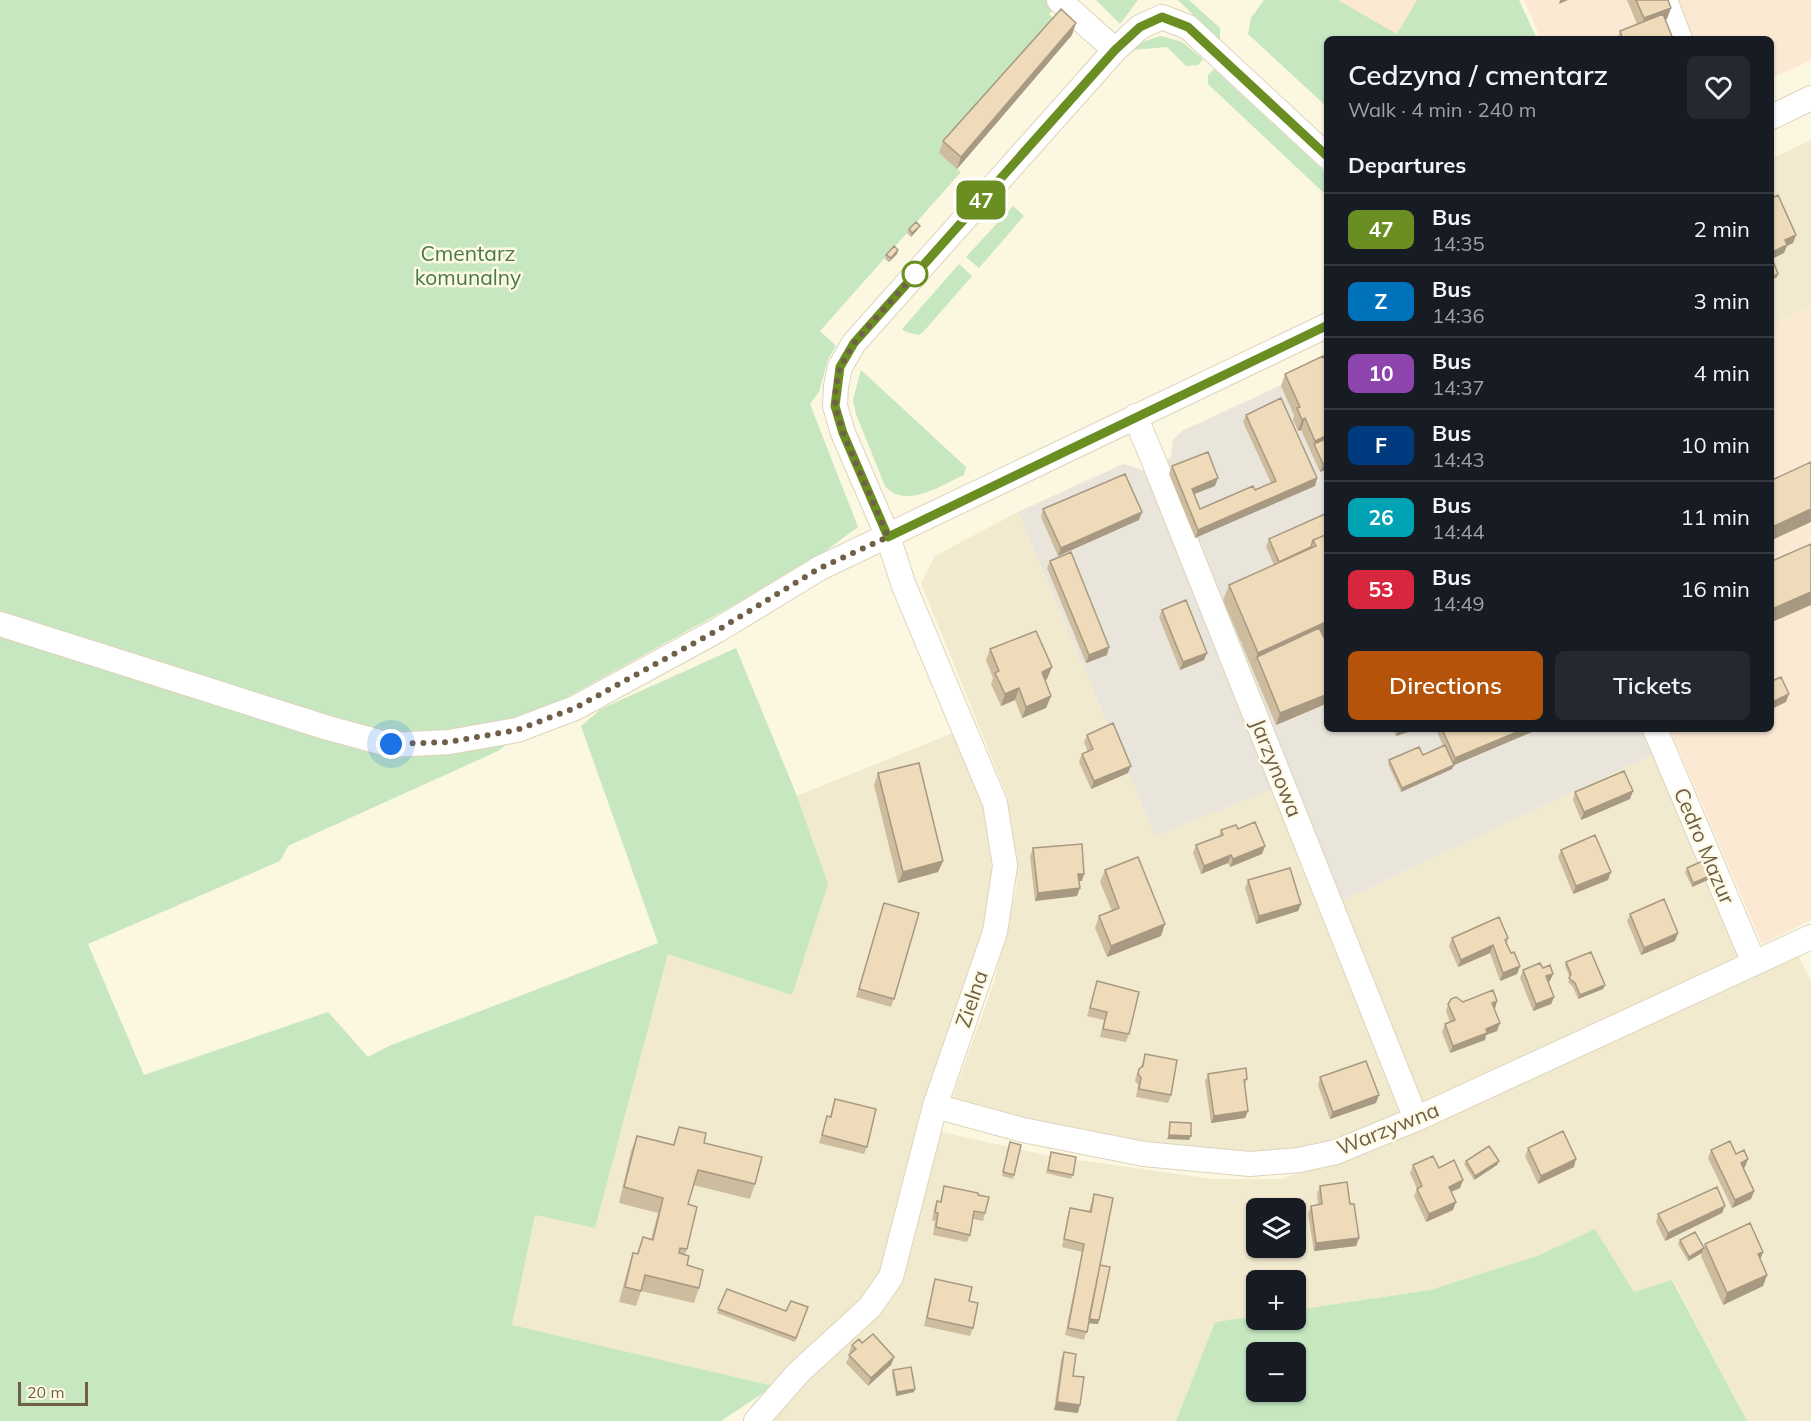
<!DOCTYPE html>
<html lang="en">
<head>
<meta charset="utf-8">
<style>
  body { margin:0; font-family:Mulish,sans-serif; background:#242831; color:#f1f3f6; height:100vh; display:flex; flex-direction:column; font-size:22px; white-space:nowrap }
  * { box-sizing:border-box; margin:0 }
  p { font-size:20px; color:#9ea1a6 }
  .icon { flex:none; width:33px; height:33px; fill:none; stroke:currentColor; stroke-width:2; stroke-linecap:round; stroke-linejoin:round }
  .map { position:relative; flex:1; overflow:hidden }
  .sheet { position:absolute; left:1324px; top:36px; width:450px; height:696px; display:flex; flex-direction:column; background:#171b24; border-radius:9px; box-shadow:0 2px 4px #0004 }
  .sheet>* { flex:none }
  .badge { padding:0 12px; border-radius:9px; font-size:21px; line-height:39px }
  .fabs { position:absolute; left:1246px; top:1198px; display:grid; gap:12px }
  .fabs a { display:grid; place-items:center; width:60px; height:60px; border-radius:9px; background:#171b24; box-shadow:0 2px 4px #0004; font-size:30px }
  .scale { position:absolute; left:18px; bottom:15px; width:70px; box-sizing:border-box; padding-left:6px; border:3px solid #706049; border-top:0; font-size:16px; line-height:21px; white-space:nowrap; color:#706049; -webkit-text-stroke:4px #fefae5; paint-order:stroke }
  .you { position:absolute; width:30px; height:30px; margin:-15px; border:4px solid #fff; border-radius:50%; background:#1a73e8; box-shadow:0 0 0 9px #1a73e833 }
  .map>.badge { position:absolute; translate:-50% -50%; box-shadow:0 0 0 3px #fff }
  h2 { padding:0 24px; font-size:22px; line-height:54px }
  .round { display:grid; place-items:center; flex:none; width:63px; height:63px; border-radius:9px; background:#242831 }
  .summary { display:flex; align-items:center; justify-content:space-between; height:102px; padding:0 24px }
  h1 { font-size:28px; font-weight:600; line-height:45px }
  .cta { display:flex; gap:12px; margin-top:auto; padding:12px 24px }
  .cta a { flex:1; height:69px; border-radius:9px; background:#b45309; color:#fff; font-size:24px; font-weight:600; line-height:69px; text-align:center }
  .cta a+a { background:#242831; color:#f1f3f6 }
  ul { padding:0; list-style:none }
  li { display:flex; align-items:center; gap:18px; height:72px; padding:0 24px; border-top:2px solid #363941 }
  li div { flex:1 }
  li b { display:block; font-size:22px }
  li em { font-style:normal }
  li .badge { min-width:66px; font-weight:700; text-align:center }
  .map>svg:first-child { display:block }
  .residential { fill:#f2eacf; fill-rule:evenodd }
  .commercial { fill:#fbe9d4 }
  .industrial { fill:#e9e5db }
  .green { fill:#c6e7c0; fill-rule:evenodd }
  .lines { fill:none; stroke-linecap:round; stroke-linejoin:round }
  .minor-casing { stroke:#ded4bc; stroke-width:26 }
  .minor { stroke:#fff; stroke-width:24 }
  .wall { fill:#cebc9f }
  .shaded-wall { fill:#a79982 }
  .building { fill:#efdbb9; stroke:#a79982; stroke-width:1.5 }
  .line-casing { stroke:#fff; stroke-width:14 }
  .line { stroke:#6b8e23; stroke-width:9 }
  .walk { stroke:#706049; stroke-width:6; stroke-dasharray:0 10.8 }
  .stop-dot { fill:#fff; stroke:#6b8e23; stroke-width:3 }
  .labels { text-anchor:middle; stroke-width:5; stroke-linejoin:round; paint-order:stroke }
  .park-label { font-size:21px; fill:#477a44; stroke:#fefae5 }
  .street-label { font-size:21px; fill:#706049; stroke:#fefae5 }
</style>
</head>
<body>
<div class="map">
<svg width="1811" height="1421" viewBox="0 0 1811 1421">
  <rect width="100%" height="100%" fill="#fbf7e0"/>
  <!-- residential -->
  <path class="residential" d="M1811 140V307L1772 324V159Z
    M1018 512 1155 836 1276 788 1406 1112 1286 1156 1128 1146 949 1107 994 982 1017 886 1007 796 921 583 935 556Z
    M955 732 985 805 992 868 983 931 883 1269 856 1305 774 1386 512 1325 535 1215 595 1228 668 954 828 884 797 796Z
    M1656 753 1743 954 1422 1105 1341 901Z
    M1798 955 1811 981V1421H1747L1673 1280 1634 1292 1595 1229 1537 1256 1430 1290 1296 1310V1281H1257V1316L1215 1322 1176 1421H766L897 1281 933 1150 941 1132 1050 1156 1212 1179H1282L1340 1155ZM1257 1209H1296V1248H1257Z"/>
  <!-- commercial -->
  <path class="commercial" d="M1338 0H1431L1409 39H1405Z
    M1524 0H1811V60L1772 78V39H1541Z
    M1811 307V920L1762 944 1670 729H1772V324Z"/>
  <!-- industrial -->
  <path class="industrial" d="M1327 364 1328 729H1646L1656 753 1341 901 1165 464 1171 456 1173 440 1182 431Z
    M1123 464 1146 471 1276 788 1155 836 1018 512Z"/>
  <!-- green -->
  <path class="green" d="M0 0H1061L1049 14 1057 21 957 169 961 172 820 331 836 346 828 359 819 392 810 404 858 527 805 566 569 696 498 751 288 846 280 861 88 944 144 1075 328 1012 368 1057 389 1046 658 943 581 726 601 709 736 648 797 796 828 884 792 995 668 954 595 1228 535 1215 512 1325 774 1386 721 1421H0Z
    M1096 0H1138L1120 24Z
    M1178 0H1189L1220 28V41Z
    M1264 0H1338L1397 34 1417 0H1519L1537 39H1328L1327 107 1248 34 1251 18Z
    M1161 36 1182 42 1203 59 1198 65 1186 66 1167 47 1132 50 1138 43Z
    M1214 69 1327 174V196L1208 84V75Z
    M1013 206 1024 216 979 268 966 257Z
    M959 264 972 276 924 331 919 335 906 332 902 329Z
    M861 370 966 467 964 475C941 485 906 510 885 486L856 414 853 400Z
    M1595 1229 1634 1292 1672 1280 1747 1421H1176L1215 1322 1257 1316V1320H1296V1310L1430 1290 1537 1256ZM1257 1353H1296V1392H1257Z"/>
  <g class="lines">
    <!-- minor casing -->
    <g class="minor-casing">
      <path id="minor" d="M1059 0 1115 50
        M1665 0 1680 39
        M1772 117 1811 98
        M1135 416 1153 459 1416 1119
        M0 624 328 728 391 745 449 742 517 730 575 708 718 630 820 568 1328 325
        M1655 729 1754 963
        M935 1106 1023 1130 1144 1154 1250 1164 1299 1160 1336 1152 1416 1119 1811 937
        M756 1421 798 1373 870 1307 891 1277 935 1106 995 932 1005 866 995 803 904 586 888 537 843 433 835 406 836 386 840 367 854 343 1115 50 1140 27 1162 17 1188 27 1328 157"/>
    </g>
    <!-- minor -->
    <use href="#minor" class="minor"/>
  </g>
  <!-- wall -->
  <path class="wall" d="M1627 0H1668L1667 19 1665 20 1673 39H1617L1620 31 1637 24Z
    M1072 35 957 169 939 153 943 141Z
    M920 226 918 229 911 237 907 233 909 229Z
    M898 250 897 254 889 262 885 259 886 255Z
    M1328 366V469L1320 472 1301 430 1298 431 1293 420 1294 415 1281 386 1285 374Z
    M1246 415 1317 478 1315 486 1195 538 1169 474 1172 466 1215 486 1194 494 1200 509 1255 490 1271 483 1243 422Z
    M1043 509 1139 520 1058 556 1041 517Z
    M1328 517V633L1323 636 1328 645V703L1276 725 1223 600 1229 585 1274 565 1266 547 1269 539Z
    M1050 561 1107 655 1086 663 1047 568Z
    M1162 610 1204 660 1180 670 1159 617Z
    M990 649 1052 667 1047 679 1045 680 1051 696 1046 708 1022 718 1015 700 1001 706 991 684 993 678 986 660Z
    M1393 729H1417L1396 736Z
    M1436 729H1539L1454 765 1452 769 1401 792 1388 764 1389 760 1423 755 1443 746Z
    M1087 735 1128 773 1091 789 1079 762 1082 754 1088 752 1084 742Z
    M878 773 943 861 938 872 898 883 874 785Z
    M1575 792 1630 799 1581 820 1573 800Z
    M1238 829 1262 854 1230 867 1228 863 1201 874 1193 853 1196 845 1219 836 1221 830Z
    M1033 848 1082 881H1079L1077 896 1035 901 1030 856Z
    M1561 850 1608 880 1573 894 1558 857Z
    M1687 868 1712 875 1710 879 1692 887 1685 872Z
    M1105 870 1161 936 1107 957 1095 928 1099 916 1112 911 1100 882Z
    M1248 880 1301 904 1298 911 1256 924 1245 888Z
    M884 903 894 999 891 1007 856 997Z
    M1630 914 1675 941 1641 955 1627 921Z
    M1452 938H1508L1507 943 1511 953 1520 966 1517 974 1500 981 1490 953 1458 967 1449 946Z
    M1566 962 1605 985 1603 989 1578 999 1573 987 1568 982 1570 978 1565 966Z
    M1523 970 1550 981 1548 982 1554 997 1551 1004 1533 1011 1520 978Z
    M1097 981 1129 1034 1126 1042 1100 1037 1104 1020 1087 1016Z
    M1463 1002 1494 1009 1497 1031 1486 1035 1485 1040 1450 1053 1442 1032 1445 1024 1450 1022 1446 1011 1448 1004Z
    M1145 1054 1171 1095 1168 1103 1136 1097 1138 1085 1135 1081 1136 1076 1139 1069 1141 1067Z
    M1208 1074 1247 1079 1245 1086 1248 1111 1245 1118 1211 1123 1205 1081Z
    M1320 1077 1376 1103 1330 1119 1318 1085Z
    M835 1099 867 1147 864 1154 819 1143 827 1116H830Z
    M679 1127 704 1143 755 1184 750 1199 693 1185 688 1204 687 1249 685 1255 687 1265 699 1288 694 1303 641 1291 636 1306 619 1302 628 1268 633 1253H637L643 1237 651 1239 658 1213 619 1203 631 1151 637 1136 673 1145Z
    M1010 1142 1014 1175 1013 1179 1002 1176Z
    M1528 1148 1574 1167 1538 1184 1525 1156Z
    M1711 1150 1736 1154 1745 1167 1743 1168 1754 1191 1751 1199 1732 1208 1708 1158Z
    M1051 1152 1073 1175 1071 1179 1046 1173Z
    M1466 1161 1497 1165 1474 1180 1464 1164Z
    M1413 1165 1439 1168 1460 1188 1451 1192 1453 1210 1426 1222 1414 1196 1417 1189 1410 1173Z
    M944 1186 978 1195 985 1213 983 1221 973 1219 970 1235 967 1242 933 1235 935 1221 932 1220 934 1209 937 1201 940 1202Z
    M1320 1186 1350 1204 1359 1238 1356 1246 1314 1251 1308 1214 1311 1206 1318 1205 1317 1194Z
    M1094 1194 1100 1265 1098 1324 1089 1323 1084 1340 1065 1335 1082 1252 1062 1247 1068 1215 1070 1208 1089 1211Z
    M1722 1213 1665 1241 1656 1222 1658 1214Z
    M1680 1240 1704 1248 1705 1244 1763 1252 1760 1259 1767 1275 1763 1286 1723 1305 1701 1256 1702 1253 1688 1261 1678 1244Z
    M935 1279 969 1301 973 1328 970 1336 924 1326 933 1287Z
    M727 1289 786 1311 808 1307 795 1342 717 1313Z
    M862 1343 894 1357 891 1365 868 1386 846 1363 850 1354 849 1352 852 1345Z
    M1064 1352 1073 1376 1078 1413 1054 1410 1061 1360Z
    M893 1370 914 1392 896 1396 892 1374Z"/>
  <!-- shaded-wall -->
  <path class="shaded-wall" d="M1560 0H1568L1559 4Z
    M1671 8 1667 19 1640 30 1644 18Z
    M1076 23 1072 35 957 169 961 157Z
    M920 226 918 229 911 237 912 233Z
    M1796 235 1793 243 1787 246 1784 253 1772 259V252L1785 240Z
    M898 250 897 254 889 262 891 258Z
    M1778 274 1777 277 1772 280V277Z
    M1305 418 1301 430 1298 431 1302 420Z
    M1328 435V445L1314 444 1315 441Z
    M1328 462V469L1320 472 1323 464Z
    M1218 478 1215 486 1189 496 1192 489Z
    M1317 478 1315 486 1195 538 1198 530Z
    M1811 509V522L1772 540V527Z
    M1142 512 1139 520 1058 556 1061 548Z
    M1811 592V605L1772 622V609Z
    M1328 621V633L1260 665 1257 657 1253 668 1258 653Z
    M1109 647 1107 655 1086 663 1089 655Z
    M1207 653 1204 660 1180 670 1183 662Z
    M1052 667 1047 679 1037 684 1042 672Z
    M1019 688 1015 700 1001 706 1005 694Z
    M1328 694V703L1276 725 1280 713Z
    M1789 694 1786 702 1772 709V702Z
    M1051 696 1046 708 1022 718 1026 707Z
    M1399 729H1417L1396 736Z
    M1524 729H1539L1454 765 1452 769 1401 792 1402 788 1452 766 1455 758Z
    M1131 766 1128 773 1091 789 1094 781Z
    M1633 791 1630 799 1581 820 1584 812Z
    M1265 846 1262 854 1230 867 1233 859Z
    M1231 855 1228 863 1201 874 1204 866Z
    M943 861 938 872 898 883 903 872Z
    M1611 872 1608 880 1573 894 1576 886Z
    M1078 874H1084L1082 881H1075Z
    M1712 875 1710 879 1692 887 1693 883Z
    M1080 888 1077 896 1035 901 1038 893Z
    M1301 904 1298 911 1256 924 1259 916Z
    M1165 924 1161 936 1107 957 1111 946Z
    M1678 933 1675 941 1641 955 1644 948Z
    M1493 945 1490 953 1458 967 1461 960Z
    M1520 966 1517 974 1500 981 1503 973Z
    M1553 974 1550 981 1543 984 1546 976Z
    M1605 985 1603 989 1578 999 1580 995Z
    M1554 997 1551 1004 1533 1011 1536 1004Z
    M1497 1001 1495 1009 1492 1003Z
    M1500 1023 1497 1031 1486 1035 1485 1040 1450 1053 1453 1046 1486 1029Z
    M1379 1095 1376 1103 1330 1119 1333 1112Z
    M1248 1111 1245 1118 1211 1123 1214 1116Z
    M1169 1135 1191 1136 1189 1140 1167 1139Z
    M1576 1159 1574 1167 1538 1184 1541 1176Z
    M1748 1159 1745 1167 1738 1170 1741 1163Z
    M1499 1161 1497 1165 1474 1180 1475 1176Z
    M1463 1180 1460 1188 1446 1194 1449 1187Z
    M1754 1191 1751 1199 1732 1208 1735 1200Z
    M1456 1202 1453 1210 1426 1222 1429 1214Z
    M1725 1206 1722 1213 1665 1241 1668 1233Z
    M1359 1238 1356 1246 1314 1251 1316 1243Z
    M1703 1249 1702 1253 1688 1261 1689 1257Z
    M1763 1252 1759 1263 1758 1254Z
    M1767 1275 1763 1286 1723 1305 1727 1293Z
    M1089 1319 1099 1320 1098 1324 1087 1323Z
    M894 1357 891 1365 868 1386 871 1378Z
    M915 1389 914 1392 896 1396 897 1392Z
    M1057 1402 1080 1405 1078 1413 1054 1410Z"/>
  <!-- building -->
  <path class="building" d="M1636 0H1668L1671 8 1644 18Z
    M1061 9 1076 23 961 157 943 141Z
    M1663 14 1673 39H1623L1620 31Z
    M1778 195 1796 235 1785 240 1787 245 1772 252V198Z
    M916 222 920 226 912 233 909 229Z
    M894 246 898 250 891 258 886 255Z
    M1772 258 1778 274 1772 277Z
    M1323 356 1328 366V435L1315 441 1305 418 1302 420 1297 408 1300 407 1285 374Z
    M1281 398 1317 478 1198 530 1172 466 1208 452 1218 478 1192 489 1200 509 1253 486 1255 490 1276 481 1246 415Z
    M1328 438V462L1323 464 1314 444Z
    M1811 462V509L1772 527V480Z
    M1125 474 1142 512 1061 548 1043 509Z
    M1325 514 1328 517V534L1313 540 1311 547 1279 562 1269 539Z
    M1328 534V621L1258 653 1229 585 1316 546 1313 540Z
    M1811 544V592L1772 609V561Z
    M1071 552 1109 647 1089 655 1050 561Z
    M1186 600 1207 653 1183 662 1162 610Z
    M1319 628 1328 645V694L1280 713 1257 657Z
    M1036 631 1052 667 1042 672 1051 696 1026 707 1019 688 1005 694 995 673 999 671 990 649Z
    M1781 677 1789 694 1772 702V681Z
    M1113 723 1131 766 1094 781 1082 754 1093 749 1087 735Z
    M1442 729H1524L1455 758Z
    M1445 745 1454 765 1402 788 1389 760 1419 747 1423 755Z
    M919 763 943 861 903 872 878 773Z
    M1624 771 1633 791 1584 812 1575 792Z
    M1255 822 1265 846 1233 859 1231 855 1204 866 1196 845 1223 835 1221 830 1236 825 1238 829Z
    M1595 835 1611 872 1576 886 1561 850Z
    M1082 844 1084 874H1078L1080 888 1038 893 1033 848Z
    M1138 857 1165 924 1111 946 1099 916 1119 908 1105 870Z
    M1705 860 1712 875 1693 883 1687 868Z
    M1290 868 1301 904 1259 916 1248 880Z
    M1664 899 1678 933 1644 948 1630 914Z
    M884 903 919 913 894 999 859 989Z
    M1499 917 1508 938 1505 940 1508 947 1511 953 1514 952 1520 966 1503 973 1493 945 1461 960 1452 938Z
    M1591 952 1605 985 1580 995 1575 983 1569 978 1571 974 1566 962Z
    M1540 963 1543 968 1550 965 1553 974 1546 976 1554 997 1536 1004 1523 970Z
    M1097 981 1139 992 1129 1034 1103 1029 1107 1012 1090 1008Z
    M1493 990 1497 1001 1492 1003 1500 1023 1486 1029 1487 1033 1453 1046 1445 1024 1455 1020 1448 1004 1451 999 1456 997 1463 1002Z
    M1145 1054 1177 1060 1171 1095 1139 1089 1141 1078 1138 1074 1139 1069 1143 1066Z
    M1366 1061 1379 1095 1333 1112 1320 1077Z
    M1246 1068 1247 1079 1244 1080 1248 1111 1214 1116 1208 1074Z
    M835 1099 876 1109 867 1147 822 1135 827 1116 831 1117Z
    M1170 1122 1191 1123V1136L1169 1135Z
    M679 1127 706 1133 704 1143 762 1157 755 1184 698 1170 688 1204 697 1207 687 1249 680 1248 679 1253 689 1256 687 1265 703 1270 699 1288 645 1275 641 1291 625 1287 633 1253 638 1254 643 1237 653 1240 663 1198 624 1187 637 1136 674 1145Z
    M1563 1131 1576 1159 1541 1176 1528 1148Z
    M1730 1141 1736 1154 1744 1150 1748 1159 1741 1163 1754 1191 1735 1200 1711 1150Z
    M1010 1142 1021 1145 1014 1175 1003 1172Z
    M1489 1146 1499 1161 1475 1176 1466 1161Z
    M1051 1152 1076 1157 1073 1175 1048 1170Z
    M1433 1156 1439 1168 1454 1160 1463 1180 1449 1187 1456 1202 1429 1214 1417 1189 1422 1186 1413 1165Z
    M1347 1182 1350 1204H1354L1359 1238 1316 1243 1311 1206 1322 1204 1320 1186Z
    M944 1186 978 1193V1195L989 1197 985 1213 974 1211 970 1235 936 1227 938 1213 935 1212 937 1201 941 1202Z
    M1717 1187 1725 1206 1668 1233 1658 1214Z
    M1094 1194 1113 1198 1087 1332 1068 1328 1084 1244 1064 1239 1070 1208 1091 1212Z
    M1750 1223 1763 1252 1758 1254 1767 1275 1727 1293 1705 1244Z
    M1695 1232 1704 1248 1689 1257 1680 1240Z
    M1100 1265 1110 1267 1099 1320 1089 1319Z
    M935 1279 972 1287 969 1301 978 1303 973 1328 927 1318Z
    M727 1289 786 1311 791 1301 808 1307 796 1338 718 1309Z
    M873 1334 894 1357 871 1378 849 1355 856 1349 852 1345 859 1339 862 1343Z
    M1064 1352 1076 1354 1073 1376 1084 1377 1080 1405 1057 1402Z
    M911 1367 915 1389 897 1392 893 1370Z"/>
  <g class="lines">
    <!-- line casing -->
    <g class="line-casing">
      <path id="line" d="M1328 157 1188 27 1162 17 1140 27 1115 50 854 343 840 367 835 406 843 433 888 537 1328 325"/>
    </g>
    <!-- line -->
    <use href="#line" class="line"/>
    <!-- walk -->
    <path class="walk" d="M391 744 449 742 517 730 575 708 718 630 820 568 888 537 843 433 835 406 836 386 840 367 854 343 915 274"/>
  </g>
  <!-- markers -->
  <circle class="stop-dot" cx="915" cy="274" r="12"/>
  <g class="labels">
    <!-- park labels -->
    <g class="park-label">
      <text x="468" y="261">Cmentarz<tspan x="468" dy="24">komunalny</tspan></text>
    </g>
    <!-- street labels -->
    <g class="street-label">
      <text transform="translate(1276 768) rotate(68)" y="7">Jarzynowa</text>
      <text transform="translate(1704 846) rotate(67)" y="7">Cedro Mazur</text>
      <text transform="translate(972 999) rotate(-71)" y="7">Zielna</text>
      <text transform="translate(1388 1129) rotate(-22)" y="7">Warzywna</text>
    </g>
  </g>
</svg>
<div class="fabs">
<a><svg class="icon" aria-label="layers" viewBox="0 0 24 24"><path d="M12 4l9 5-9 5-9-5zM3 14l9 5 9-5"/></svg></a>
<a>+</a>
<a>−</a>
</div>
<div class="scale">20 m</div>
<div class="you" style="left:391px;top:744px"></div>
<b class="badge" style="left:981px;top:200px;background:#6b8e23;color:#fff">47</b>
<section class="sheet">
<div class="summary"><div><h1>Cedzyna / cmentarz</h1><p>Walk · 4 min · 240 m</p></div><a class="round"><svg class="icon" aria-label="heart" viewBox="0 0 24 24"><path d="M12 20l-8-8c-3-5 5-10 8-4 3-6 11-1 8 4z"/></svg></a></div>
<h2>Departures</h2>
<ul>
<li><span class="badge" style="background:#6b8e23;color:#fff">47</span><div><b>Bus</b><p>14:35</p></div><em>2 min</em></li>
<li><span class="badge" style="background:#0072bc;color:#fff">Z</span><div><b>Bus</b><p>14:36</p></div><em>3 min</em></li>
<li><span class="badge" style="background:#8e44ad;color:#fff">10</span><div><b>Bus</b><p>14:37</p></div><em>4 min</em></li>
<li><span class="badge" style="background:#003b80;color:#fff">F</span><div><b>Bus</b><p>14:43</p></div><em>10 min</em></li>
<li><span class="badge" style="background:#00a3b4;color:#fff">26</span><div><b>Bus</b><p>14:44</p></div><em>11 min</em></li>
<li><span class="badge" style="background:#d7263d;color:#fff">53</span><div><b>Bus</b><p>14:49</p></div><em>16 min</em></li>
</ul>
<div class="cta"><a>Directions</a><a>Tickets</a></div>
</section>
</div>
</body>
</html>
